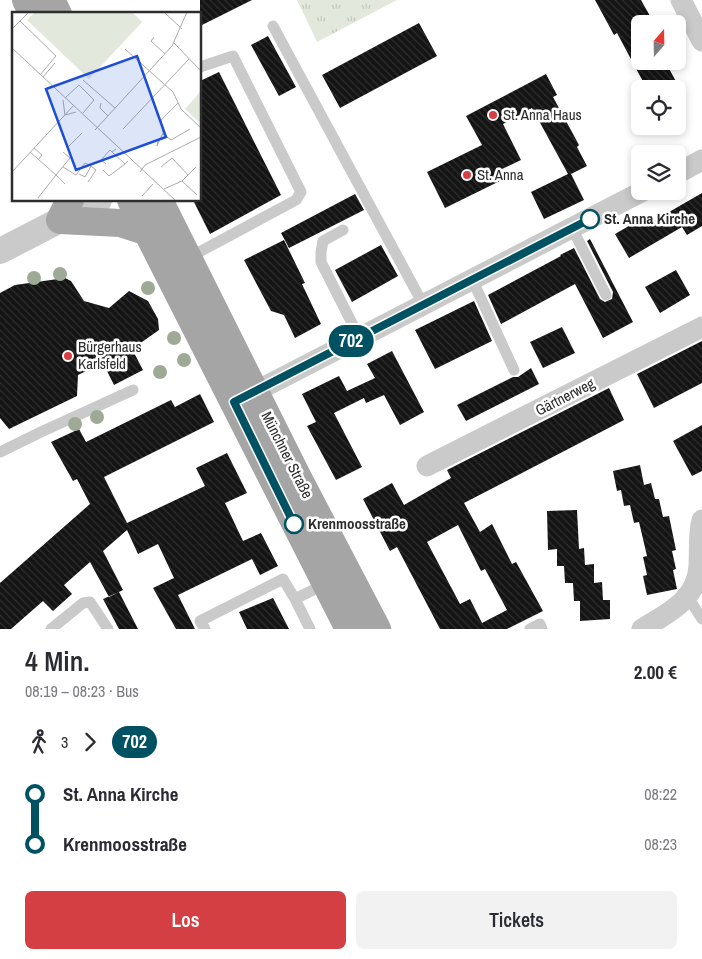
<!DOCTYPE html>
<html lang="de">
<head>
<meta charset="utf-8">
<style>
  body { margin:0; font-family:"Archivo Narrow",sans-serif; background:#f2f2f3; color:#2b2b33; height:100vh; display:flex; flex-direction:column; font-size:19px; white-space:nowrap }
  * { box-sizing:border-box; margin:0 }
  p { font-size:16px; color:#7c7c81 }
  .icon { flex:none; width:28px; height:28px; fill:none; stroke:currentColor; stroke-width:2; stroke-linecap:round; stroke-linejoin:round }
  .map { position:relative; height:629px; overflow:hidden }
  .side { display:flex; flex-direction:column; background:#fff; flex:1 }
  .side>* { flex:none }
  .badge { padding:0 10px; border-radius:16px; font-size:18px; line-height:32px }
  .needle { width:32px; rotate:20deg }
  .fabs { position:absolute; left:631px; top:15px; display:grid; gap:10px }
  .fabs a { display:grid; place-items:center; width:55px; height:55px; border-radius:8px; background:#fff; box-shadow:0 2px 8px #0003; font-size:25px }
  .map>.badge { position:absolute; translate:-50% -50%; box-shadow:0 0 0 2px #fff }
  .legs { display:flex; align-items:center; gap:8px; height:55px; padding:0 25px; font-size:16px }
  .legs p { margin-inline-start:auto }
  .summary { display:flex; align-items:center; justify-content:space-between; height:85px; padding:0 25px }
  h1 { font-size:28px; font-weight:600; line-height:38px }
  .cta { display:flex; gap:10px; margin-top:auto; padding:10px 25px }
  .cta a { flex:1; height:58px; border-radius:8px; background:#d33f42; color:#fff; font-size:20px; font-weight:600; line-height:58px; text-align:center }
  .cta a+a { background:#f2f2f3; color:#2b2b33 }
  ul { padding:0 25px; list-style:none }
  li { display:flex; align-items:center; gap:18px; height:50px; font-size:19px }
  li i { display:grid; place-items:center; width:8px; height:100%; margin:0 6px; background:currentColor }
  li i::after { content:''; width:12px; height:12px; margin:-6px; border:4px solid; border-radius:50%; background:#fff }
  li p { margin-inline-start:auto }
  li:first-child i { background:linear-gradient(#0000 50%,currentColor 0) }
  li:last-child i { background:linear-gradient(currentColor 50%,#0000 0) }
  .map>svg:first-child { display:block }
  .grass { fill:url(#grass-tufts) }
  .building { fill:url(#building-back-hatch); fill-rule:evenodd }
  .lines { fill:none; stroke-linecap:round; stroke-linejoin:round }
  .service { stroke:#cacaca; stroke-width:11 }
  .minor { stroke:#cacaca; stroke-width:21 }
  .tertiary { stroke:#cacaca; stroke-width:26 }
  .primary { stroke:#a5a5a5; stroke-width:28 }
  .tree { fill:#9eaa95 }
  .line-1-casing { stroke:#fff; stroke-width:11 }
  .line-1 { stroke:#005262; stroke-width:8 }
  .poi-dot { fill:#d33f42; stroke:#fff; stroke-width:2 }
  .stop-1-dot { fill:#fff; stroke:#005262; stroke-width:2.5 }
  .labels { text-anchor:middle; stroke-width:5; stroke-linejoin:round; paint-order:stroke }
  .poi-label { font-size:15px; fill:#2d2d2d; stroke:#fff; text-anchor:start }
  .stop-label { font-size:15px; font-weight:bold; fill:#2d2d2d; stroke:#fff; text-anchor:start }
  .street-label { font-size:15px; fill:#2d2d2d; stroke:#fff }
  .inset-road { fill:none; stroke:#ababab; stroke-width:1 }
  .view { fill:#1d4ed8; fill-opacity:0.15; stroke:#1d4ed8; stroke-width:2.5 }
  .inset-edge { fill:none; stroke:#2d2d2d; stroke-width:2.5 }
</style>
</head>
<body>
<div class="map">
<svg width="702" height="629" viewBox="0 0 702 629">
  <defs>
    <pattern id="grass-tufts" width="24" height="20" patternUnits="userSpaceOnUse" patternTransform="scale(1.25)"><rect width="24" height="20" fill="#e2e9dc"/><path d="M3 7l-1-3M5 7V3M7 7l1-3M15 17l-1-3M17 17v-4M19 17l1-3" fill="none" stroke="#c2c8bd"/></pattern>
    <pattern id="building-back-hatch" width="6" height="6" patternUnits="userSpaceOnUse" patternTransform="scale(1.25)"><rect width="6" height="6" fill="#141414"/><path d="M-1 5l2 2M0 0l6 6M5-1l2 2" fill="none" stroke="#2e2e2e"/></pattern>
  </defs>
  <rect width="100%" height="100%" fill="#fff"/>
  <!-- grass -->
  <path class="grass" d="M297 0H397L317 42Z"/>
  <!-- building -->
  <path class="building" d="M200 0H252L200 26Z
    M595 0H641L650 16 640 22V61H665L680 89H647L617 33 614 35Z
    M419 23 437 56 340 108 322 75Z
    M268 36 296 87 279 96 251 45Z
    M219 72 281 195 210 234 193 200H200V81Z
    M546 74 557 95 553 97 579 145 577 147 587 166 571 174 584 200 544 219 531 192 568 174 532 108 503 124 521 160 502 169 506 178 445 208 427 172 482 145 466 116Z
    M702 193V226L687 235 682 227 629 258 615 234 646 216 650 223Z
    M355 194 364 210 289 248 281 233Z
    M590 239 633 322 603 338 575 284 501 324 488 295 561 256 560 255 574 248 600 299 605 302 612 299 613 292 587 241Z
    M284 240 305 283 302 284 321 324 295 338 284 315 271 311 244 260Z
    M381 245 398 276 352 302 335 270Z
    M676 270 690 295 660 313 645 287Z
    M65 278 71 281 84 301 109 308 129 291 148 301 158 319 159 330 132 349 143 370 114 385 103 363 78 375 77 396 9 429 0 418V293L15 285Z
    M474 301 492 341 435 369 415 330Z
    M562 327 575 353 543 368 530 342Z
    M702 341V383L654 408 637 374Z
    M392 351 424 412 400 425 384 395 366 403 364 398 334 413 362 467 336 480 307 426 316 422 302 394 339 376 347 391 375 378 367 364Z
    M531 368 539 384 466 421 457 405 513 377H518Z
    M609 388 624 420 464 503 480 532 492 524 512 564 516 562 543 611 507 629H440L397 547 390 551 363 499 392 483 404 505 451 478 447 470ZM458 525 481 571 485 569 507 610 482 623 470 599 460 604 427 542Z
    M200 394 214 422 104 477 127 523 205 486 196 468 227 453 247 493 225 503 243 541 261 533 278 566 260 575 252 559 178 595 195 629H176L153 588 174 578 158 544 138 554 127 530 103 551 123 590 109 597 90 562 64 585 72 594 53 611 43 601 11 629H0V583L90 504 77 479 73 481 51 442 79 429 86 442 171 400 175 407Z
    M702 425V471L692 476 673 441Z
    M640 465 644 485 651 483 655 499H659L663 517 669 516 676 550 672 551 676 569 673 570 677 589 647 595 643 576 647 575 643 557 647 556 639 522 634 523 630 505 624 506 621 490 617 491 613 471Z
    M577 510 579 549 584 548 585 565 594 564V583L602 582 603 600H610V619L580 621V601H574L573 583H565L564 566H557V549L548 550 547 511Z
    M119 592 138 629H119L103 599Z
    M273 598 289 629H247L239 612Z"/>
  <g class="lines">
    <!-- service -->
    <path class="service" d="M273 26 423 304
      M572 228 606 295
      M343 230 323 241 321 252V262L359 337
      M188 258 296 200 301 192 233 56 200 67
      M472 279 514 370
      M0 452 41 432 133 390
      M688 597 702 619
      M51 629 83 603 90 602 108 629
      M205 629 200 621 283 579 295 599
      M310 629 295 599 325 584
      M530 629 540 624 542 629"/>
    <!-- minor -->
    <path class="minor" d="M681 0 702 41
      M678 173 702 160
      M241 399 643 191
      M427 466 702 327
      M642 629C668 613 697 600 699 566 700 551 698 535 702 520"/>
    <!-- tertiary -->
    <path class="tertiary" d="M0 251 99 200"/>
    <!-- primary -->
    <path class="primary" d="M26 0 33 14
      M51 0 58 14
      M70 200 60 220 120 223 148 232
      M131 200 349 629
      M159 200 297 476 377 629"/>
  </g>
  <!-- trees -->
  <g class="tree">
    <circle cx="60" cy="274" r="7"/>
    <circle cx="34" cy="278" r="7"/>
    <circle cx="148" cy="288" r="7"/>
    <circle cx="174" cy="338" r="7"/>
    <circle cx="184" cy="360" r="7"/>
    <circle cx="160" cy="372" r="7"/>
    <circle cx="97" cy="417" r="7"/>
    <circle cx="75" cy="424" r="7"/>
  </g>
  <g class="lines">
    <!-- line-1 casing -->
    <g class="line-1-casing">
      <path id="line-1" d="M294 524 234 402 590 219"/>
    </g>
    <!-- line-1 -->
    <use href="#line-1" class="line-1"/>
  </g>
  <!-- markers -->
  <g class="poi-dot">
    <circle cx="493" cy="115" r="5"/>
    <circle cx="467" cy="175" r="5"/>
    <circle cx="68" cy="356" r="5"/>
  </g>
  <g class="stop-1-dot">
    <circle cx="590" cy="219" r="9"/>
    <circle cx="294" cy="524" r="9"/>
  </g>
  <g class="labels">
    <!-- poi labels -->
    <g class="poi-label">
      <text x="503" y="120">St. Anna Haus</text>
      <text x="477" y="180">St. Anna</text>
      <text x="78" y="352">Bürgerhaus<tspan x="78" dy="17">Karlsfeld</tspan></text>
    </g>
    <!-- stop labels -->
    <g class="stop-label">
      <text x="604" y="224">St. Anna Kirche</text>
      <text x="308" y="529">Krenmoosstraße</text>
    </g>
    <!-- street labels -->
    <g class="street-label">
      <text transform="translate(565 397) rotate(-27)" y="5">Gärtnerweg</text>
      <text transform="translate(287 455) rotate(63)" y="5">Münchner Straße</text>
    </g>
  </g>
  <!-- overview -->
  <g transform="translate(12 12)">
    <rect width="189" height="189" fill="#fff"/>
    <path d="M23 0H120L130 10 77 67 15 8Z" fill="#e2e9dc"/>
    <path d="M189 79V112L173 97Z" fill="#e2e9dc"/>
    <path class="inset-road" d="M152 0 170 17M8 9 44 44 28 63M0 17 17 0M142 25 139 29 153 42M162 31 189 59M0 36 164 189M113 37 161 80 169 97 189 116M31 65 43 51M71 68 103 96M53 86 67 73 82 88 71 101M51 88 53 103 64 100M89 91 88 96 96 104M111 117 177 47M83 118 160 34 175 0M151 122 159 128 178 117M146 129 145 134 151 121 149 108 166 91M22 136 30 143 26 148M55 136 70 121M104 137 100 140 113 152 116 149M18 140 44 163 26 186M51 140 58 146 44 163 53 172M94 152 89 148 98 138 100 140M51 155 64 163 73 151 79 154 73 165 67 162M149 155 160 146 176 163M91 158 97 164 113 152M0 160 62 93M128 160 133 153 189 125M170 169 185 183M170 169 184 155M76 170 84 158 79 154M152 177 170 169M130 184 141 172"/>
    <path class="view" d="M125 44 154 125 64 158 34 77Z"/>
    <rect width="189" height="189" class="inset-edge"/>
  </g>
</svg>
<div class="fabs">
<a><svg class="needle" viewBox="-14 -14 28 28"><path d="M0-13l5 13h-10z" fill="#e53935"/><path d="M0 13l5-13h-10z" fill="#7c7c81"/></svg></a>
<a><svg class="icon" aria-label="locate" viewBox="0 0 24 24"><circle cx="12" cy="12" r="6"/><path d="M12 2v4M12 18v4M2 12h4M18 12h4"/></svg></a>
<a><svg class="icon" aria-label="layers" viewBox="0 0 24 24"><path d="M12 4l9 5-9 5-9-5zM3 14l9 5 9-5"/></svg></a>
</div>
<b class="badge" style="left:351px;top:341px;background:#005262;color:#fff">702</b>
</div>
<section class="side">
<div class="summary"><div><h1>4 Min.</h1><p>08:19 – 08:23 · Bus</p></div><b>2.00 €</b></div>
<div class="legs"><svg class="icon" aria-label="walk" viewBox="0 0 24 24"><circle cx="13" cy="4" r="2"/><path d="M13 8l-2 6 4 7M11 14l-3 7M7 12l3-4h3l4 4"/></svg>3<svg class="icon" aria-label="forward" viewBox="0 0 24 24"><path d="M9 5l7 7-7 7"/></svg><b class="badge" style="background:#005262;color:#fff">702</b></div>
<ul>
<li><i style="color:#005262"></i><b>St. Anna Kirche</b><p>08:22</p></li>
<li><i style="color:#005262"></i><b>Krenmoosstraße</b><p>08:23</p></li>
</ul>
<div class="cta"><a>Los</a><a>Tickets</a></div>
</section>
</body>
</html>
